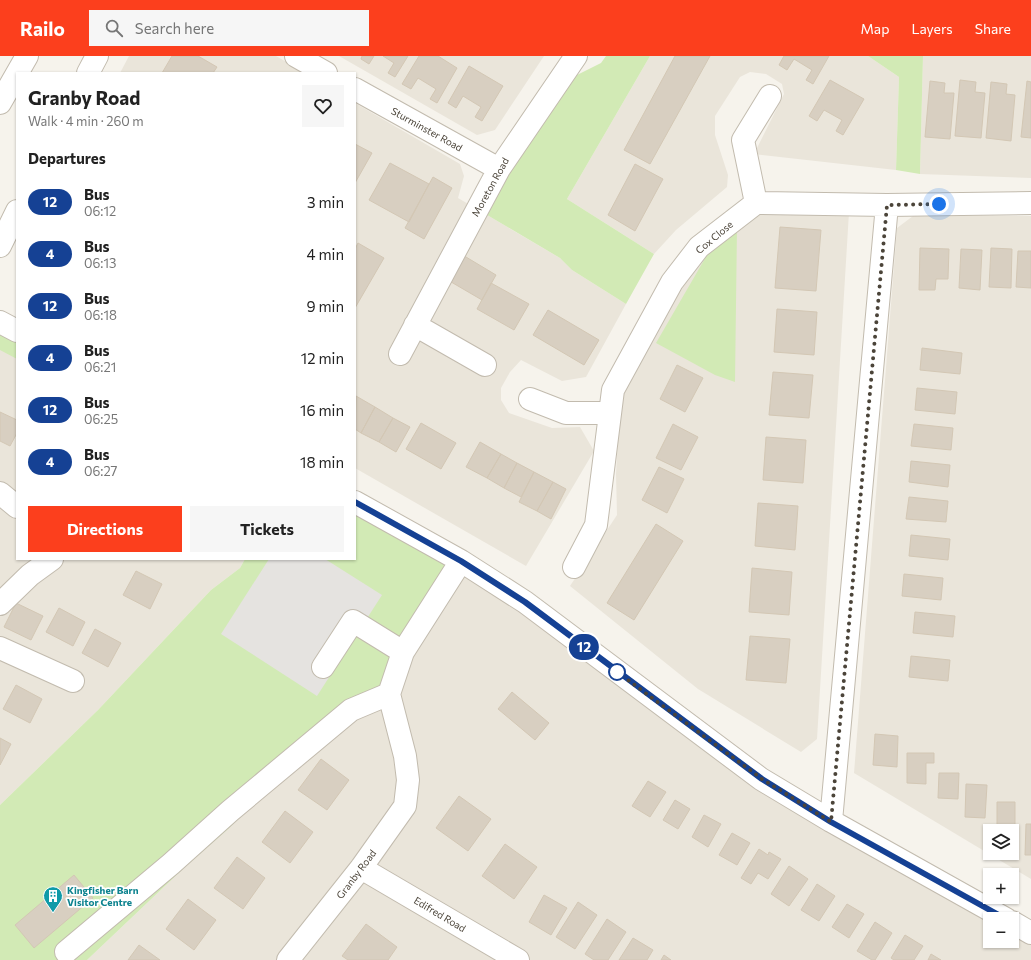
<!DOCTYPE html>
<html lang="en">
<head>
<meta charset="utf-8">
<style>
  body { margin:0; font-family:Commissioner,sans-serif; background:#f6f6f6; color:#222; height:100vh; display:flex; flex-direction:column; font-size:15px; white-space:nowrap }
  * { box-sizing:border-box; margin:0 }
  p { font-size:13px; color:#767676 }
  .icon { flex:none; width:22px; height:22px; fill:none; stroke:currentColor; stroke-width:2; stroke-linecap:round; stroke-linejoin:round }
  .map { position:relative; flex:1; overflow:hidden }
  .sheet { position:absolute; left:16px; top:16px; width:340px; height:488px; display:flex; flex-direction:column; background:#fff; border-radius:0px; box-shadow:0 1px 3px #0004 }
  .sheet>* { flex:none }
  .badge { padding:0 8px; border-radius:13px; font-size:14px; line-height:26px }
  .controls { position:absolute; left:983px; top:768px; display:grid; gap:8px }
  .controls a { display:grid; place-items:center; width:36px; height:36px; border-radius:0px; background:#fff; box-shadow:0 1px 3px #0004; font-size:20px }
  .you { position:absolute; width:20px; height:20px; margin:-10px; border:3px solid #fff; border-radius:50%; background:#1a73e8; box-shadow:0 0 0 6px #1a73e833 }
  .map>.badge { position:absolute; translate:-50% -50%; box-shadow:0 0 0 2px #fff }
  h2 { padding:0 12px; font-size:15px; line-height:36px }
  .round { display:grid; place-items:center; flex:none; width:42px; height:42px; border-radius:0px; background:#f6f6f6 }
  .head { display:flex; align-items:center; justify-content:space-between; height:68px; padding:0 12px }
  h1 { font-size:19px; font-weight:700; line-height:30px }
  .action { display:flex; gap:8px; margin-top:auto; padding:8px 12px }
  .action a { flex:1; height:46px; border-radius:0px; background:#fc3f1d; color:#fff; font-size:16px; font-weight:700; line-height:46px; text-align:center }
  .action a+a { background:#f6f6f6; color:#222 }
  ul { padding:0; list-style:none }
  li { display:flex; align-items:center; gap:12px; height:52px; padding:0 12px }
  li div { flex:1 }
  li b { display:block; font-size:15px }
  li em { font-style:normal }
  li .badge { min-width:44px; font-weight:700; text-align:center }
  header { display:flex; align-items:center; gap:24px; box-sizing:border-box; height:56px; padding:0 20px; background:#fc3f1d; color:#fff }
  header strong { font-size:19px }
  nav { display:flex; gap:22px; margin-inline-start:auto; font-size:14px }
  .search { width:280px; height:36px; background:#f6f6f6; display:flex; align-items:center; gap:10px; box-sizing:border-box; padding:0 14px; border-radius:0px; color:#767676; font-size:15px }
  .map>svg:first-child { display:block }
  .residential { fill:#eae5da; fill-rule:evenodd }
  .green { fill:#d2eab5 }
  .parking { fill:#e5e3e0 }
  .building { fill:#d8cfc1; stroke:#d3c7b4 }
  .lines { fill:none; stroke-linecap:round; stroke-linejoin:round }
  .minor-casing { stroke:#c2bbae; stroke-width:24 }
  .minor { stroke:#fff; stroke-width:22 }
  .line-casing { stroke:#fff; stroke-width:9 }
  .line { stroke:#154194; stroke-width:6 }
  .walk { stroke:#4b4439; stroke-width:4; stroke-dasharray:0 7.2 }
  .stop-dot { fill:#fff; stroke:#154194; stroke-width:2 }
  .labels { text-anchor:middle; stroke-width:3.5; stroke-linejoin:round; paint-order:stroke }
  .street-label { font-size:10px; fill:#4b4439; stroke:#fff }
  .culture-label { font-size:10px; font-weight:bold; fill:#0d838f; stroke:#fff; text-anchor:start }
</style>
</head>
<body>
<header>
<strong>Railo</strong>
<div class="search"><svg class="icon" aria-label="search" viewBox="0 0 24 24"><circle cx="10" cy="10" r="6"/><path d="M15 15l6 6"/></svg>Search here</div>
<nav><a>Map</a><a>Layers</a><a>Share</a></nav>
</header>
<div class="map">
<svg width="1031" height="904" viewBox="0 0 1031 904">
  <rect width="100%" height="100%" fill="#f6f3ec"/>
  <!-- residential -->
  <path class="residential" d="M129 0H276L297 12 300 17H120Z
    M339 0H544L495 74 477 79Z
    M650 0H868L899 21 896 114 754 98 784 38 782 28 766 18 750 16 740 21 715 60V79L728 119 727 131 676 174 654 198 567 143Z
    M923 0H1031V122L920 118Z
    M355 47 460 108 464 120 458 142 560 202 572 214 626 248 586 321 562 325 521 304 510 316 501 332V344L509 357 552 372 580 371 594 395 526 510 355 412Z
    M761 155 849 156 817 683 801 696 698 633 570 530 617 459 616 418 620 343 658 269 703 196Z
    M913 160H1031V823L854 717 897 172ZM990 775H1012V797H990Z
    M0 266 17 275V503H245L240 512 211 534 98 654 0 749Z
    M461 505 669 656 990 863V885H1012V866L1031 877V904H87L185 811 227 774Z"/>
  <!-- green -->
  <path class="green" d="M606 0H650L567 143 654 198 626 248 572 214 560 202 482 156 559 28 601 7Z
    M868 0H923L920 118 896 114 899 21Z
    M737 172 735 326 715 319 656 287 707 199Z
    M0 266 17 275V303L0 294Z
    M355 446 461 505 389 638 351 654 227 774 185 811 87 904H0V749L98 654 211 534 240 512 245 503H355Z"/>
  <!-- parking -->
  <path class="parking" d="M269 503H325L382 539 317 640 221 578Z"/>
  <!-- building -->
  <path class="building" d="M172 0H198L217 11 213 17H162Z
    M362 0H374L369 8 361 3Z
    M383 0H408L395 21 388 17 394 7Z
    M419 0H438L457 12 437 47 430 43 436 33 418 22 411 33 402 28Z
    M675 0H710L650 108 624 94Z
    M784 0H829L813 28 806 24 812 14 794 3 787 14 779 9Z
    M469 10 503 30 482 65 475 61 481 51 463 40 456 52 448 47Z
    M830 24 864 43 843 79 836 75 842 64 824 54 817 65 809 60Z
    M960 24 976 26 975 36 985 37 981 82 955 80Z
    M930 25 945 27 944 37H954L950 83 925 81Z
    M1027 25 1031 26V82L1021 81Z
    M991 26 1007 28 1006 38 1015 39 1011 85 986 82Z
    M355 88 372 97 355 127Z
    M390 107 429 128 409 166 369 144Z
    M635 108 663 123 635 175 608 159Z
    M433 121 452 132 424 183 405 172Z
    M780 171 821 174 816 235 775 232Z
    M358 187 384 202 355 252V193Z
    M920 192 949 193 948 223H936L935 234H919Z
    M991 192 1012 193 1011 232 989 231Z
    M961 193 982 194 980 234 959 232Z
    M1018 195H1031V232L1016 231Z
    M461 198 496 219 482 244 446 223Z
    M491 227 529 248 514 274 477 253Z
    M777 253 817 256 814 299 774 296Z
    M548 254 599 284 584 309 533 279Z
    M922 292 962 297 960 318 920 314Z
    M677 309 703 322 685 356 660 343Z
    M773 316 813 319 809 362 769 359Z
    M917 332 957 336 955 358 915 354Z
    M356 340 375 351 361 377 355 373Z
    M375 351 393 362 379 386 361 377Z
    M0 356 17 364V377L10 390 0 385Z
    M393 362 410 371 396 396 379 386Z
    M421 367 456 387 441 413 406 393Z
    M673 368 698 381 681 414 656 402Z
    M914 368 953 372 951 394 911 390Z
    M766 381 806 384 803 427 763 424Z
    M480 386 501 398 487 422 466 411Z
    M501 398 517 407 504 432 487 422Z
    M911 405 950 409 948 431 909 426Z
    M517 407 534 416 521 441 504 432Z
    M659 411 684 423 667 457 642 444Z
    M534 416 553 426 537 455 519 446Z
    M553 426 566 433 551 463 537 455Z
    M909 441 948 445 946 466 906 463Z
    M758 447 798 450 795 494 755 490Z
    M656 468 683 485 634 564 607 547Z
    M911 479 950 483 948 504 909 500Z
    M752 512 792 516 789 559 749 556Z
    M136 515 162 528 150 553 123 539Z
    M904 518 943 522 941 544 902 540Z
    M16 547 43 560 31 584 4 571Z
    M59 552 85 566 73 590 46 576Z
    M915 556 955 560 953 581 913 577Z
    M95 573 121 587 108 611 82 597Z
    M750 580 790 583 786 627 746 624Z
    M911 600 950 604 948 625 909 621Z
    M16 629 42 643 30 667 3 653Z
    M512 636 549 667 535 684 498 653Z
    M875 678 898 680 897 711 873 709Z
    M0 682 11 688 0 709Z
    M907 697H934V707H926V728L907 727Z
    M321 703 349 724 327 754 298 734Z
    M939 717H959L958 743 938 742Z
    M648 725 666 736 650 761 632 750Z
    M966 728 987 729 985 762 965 761Z
    M459 740 491 763 468 795 436 772Z
    M675 744 690 753 678 773 663 764Z
    M997 746H1015V783H1012V775H997Z
    M285 755 313 776 290 807 262 786Z
    M704 759 721 768 708 791 692 781Z
    M1026 768H1031V799H1025Z
    M732 777 750 787 737 809 719 799Z
    M505 788 537 811 514 843 482 820Z
    M759 793 768 799 769 796 781 803 768 823 758 817 751 828 741 822Z
    M237 801 265 822 243 853 214 832Z
    M789 810 808 823 789 850 771 838Z
    M74 819 93 842 34 892 15 869Z
    M817 828 835 840 819 865 801 854Z
    M544 839 567 852 551 879 529 866Z
    M188 843 216 864 194 894 166 873Z
    M578 846 597 859 575 893 556 881Z
    M847 848 864 858 849 882 832 871Z
    M607 863 626 876 608 904H594L585 898Z
    M875 866 892 877 875 904H872L857 895Z
    M366 868 397 891 388 904H348L342 900Z
    M905 879 923 890 914 904H894L891 902Z
    M633 882 653 894 647 904H619Z
    M139 889 160 904H128Z
    M931 898 941 904H928Z
    M664 899 671 904H661Z"/>
  <g class="lines">
    <!-- minor casing -->
    <g class="minor-casing">
      <path id="minor" d="M296 0 326 17
        M88 17 97 0
        M355 33 499 113
        M0 47 27 0
        M756 147 743 84 770 40
        M0 190 17 155
        M0 266 17 275
        M415 269 485 309
        M400 298 499 113 576 0
        M530 343 566 357H610
        M0 437 17 451
        M355 446 461 505 525 546 761 723 831 765 1006 863
        M574 511 596 469 613 334 672 226 699 191 756 147 887 149
        M0 548 30 519 52 503
        M0 592 73 625
        M323 611 353 565 403 596
        M831 765 887 149 1031 147
        M361 812 518 904
        M1012 866 1031 877
        M66 896 171 808 230 755 351 654 389 638
        M288 904 361 812 405 750 408 724 405 700 389 638 403 596 461 505"/>
    </g>
    <!-- minor -->
    <use href="#minor" class="minor"/>
  </g>
  <g class="lines">
    <!-- line casing -->
    <g class="line-casing">
      <path id="line" d="M355 446 461 505 525 546 762 723 831 766 1006 863"/>
    </g>
    <!-- line -->
    <use href="#line" class="line"/>
    <!-- walk -->
    <path class="walk" d="M617 616 762 723 831 766 887 149 939 148"/>
  </g>
  <!-- icons -->
  <defs>
    <g id="building-pin" transform="scale(1)"><path d="M0 17L-7.5 6A9.5 9.5 0 1 1 7.5 6Z" fill="#0f9aa8" stroke="#fff"/><path d="M-4-6H4V6H1V3H-1V6H-4ZM-2.5-4.3h1.7v1.8h-1.7ZM.8-4.3h1.7v1.8H.8ZM-2.5-1h1.7V.8h-1.7ZM.8-1h1.7V.8H.8Z" fill="#fff"/></g>
  </defs>
  <g fill-rule="evenodd">
    <use href="#building-pin" x="53" y="840"/>
  </g>
  <!-- markers -->
  <circle class="stop-dot" cx="617" cy="616" r="8"/>
  <g class="labels">
    <!-- street labels -->
    <g class="street-label">
      <text transform="translate(427 73) rotate(29)" y="4">Sturminster Road</text>
      <text transform="translate(490 131) rotate(-61)" y="4">Moreton Road</text>
      <text transform="translate(714 181) rotate(-40)" y="4">Cox Close</text>
      <text transform="translate(356 818) rotate(-53)" y="4">Granby Road</text>
      <text transform="translate(440 858) rotate(31)" y="4">Edifred Road</text>
    </g>
    <!-- culture labels -->
    <g class="culture-label">
      <text x="67" y="838">Kingfisher Barn<tspan x="67" dy="12">Visitor Centre</tspan></text>
    </g>
  </g>
</svg>
<div class="controls">
<a><svg class="icon" aria-label="layers" viewBox="0 0 24 24"><path d="M12 4l9 5-9 5-9-5zM3 14l9 5 9-5"/></svg></a>
<a>+</a>
<a>−</a>
</div>
<div class="you" style="left:939px;top:148px"></div>
<b class="badge" style="left:584px;top:591px;background:#154194;color:#fff">12</b>
<section class="sheet">
<div class="head"><div><h1>Granby Road</h1><p>Walk · 4 min · 260 m</p></div><a class="round"><svg class="icon" aria-label="heart" viewBox="0 0 24 24"><path d="M12 20l-8-8c-3-5 5-10 8-4 3-6 11-1 8 4z"/></svg></a></div>
<h2>Departures</h2>
<ul>
<li><span class="badge" style="background:#154194;color:#fff">12</span><div><b>Bus</b><p>06:12</p></div><em>3 min</em></li>
<li><span class="badge" style="background:#154194;color:#fff">4</span><div><b>Bus</b><p>06:13</p></div><em>4 min</em></li>
<li><span class="badge" style="background:#154194;color:#fff">12</span><div><b>Bus</b><p>06:18</p></div><em>9 min</em></li>
<li><span class="badge" style="background:#154194;color:#fff">4</span><div><b>Bus</b><p>06:21</p></div><em>12 min</em></li>
<li><span class="badge" style="background:#154194;color:#fff">12</span><div><b>Bus</b><p>06:25</p></div><em>16 min</em></li>
<li><span class="badge" style="background:#154194;color:#fff">4</span><div><b>Bus</b><p>06:27</p></div><em>18 min</em></li>
</ul>
<div class="action"><a>Directions</a><a>Tickets</a></div>
</section>
</div>
</body>
</html>
